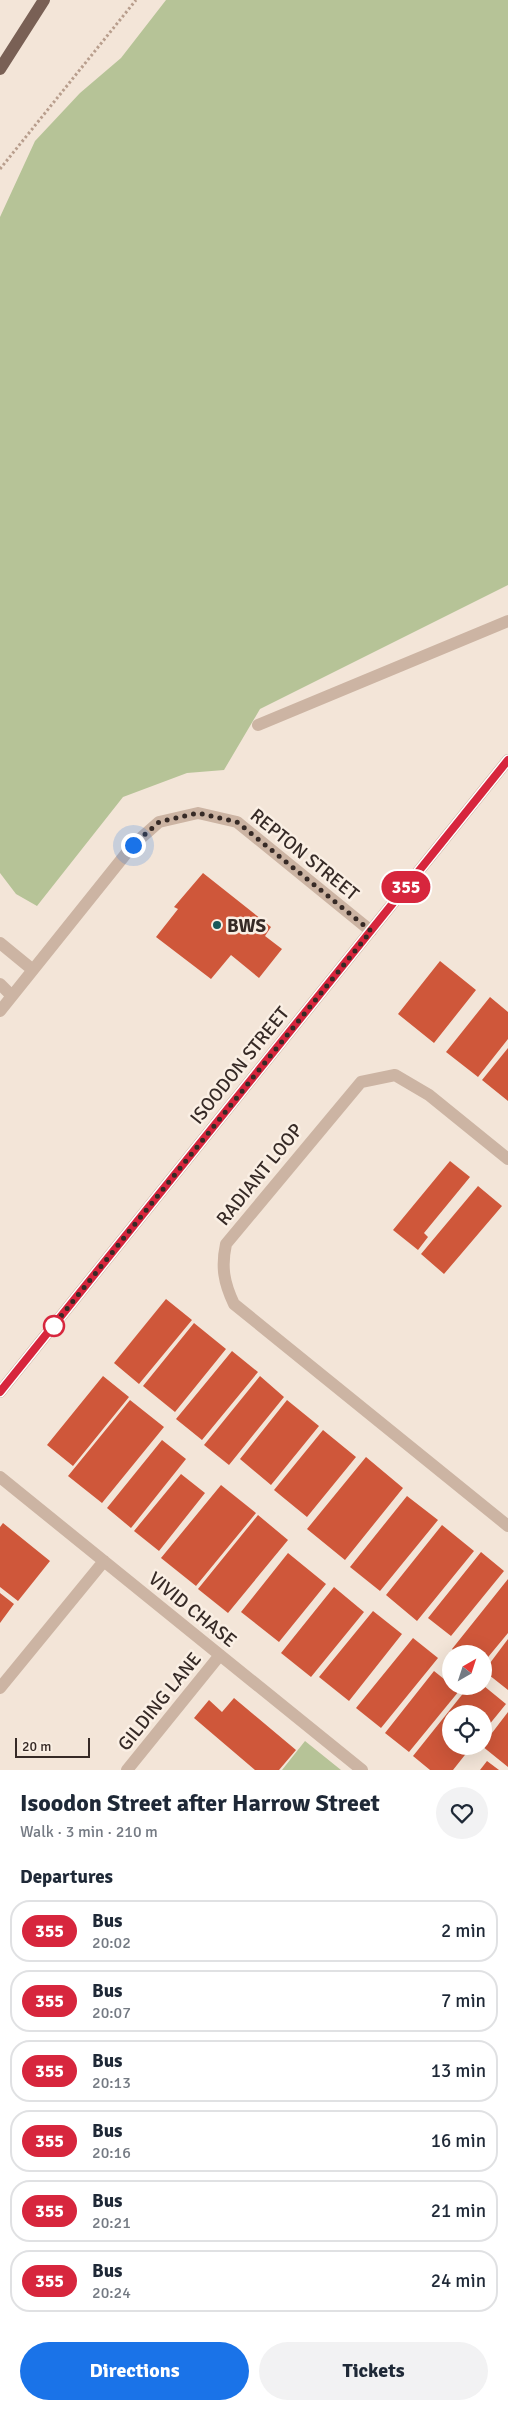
<!DOCTYPE html>
<html lang="en">
<head>
<meta charset="utf-8">
<style>
  body { margin:0; font-family:Signika,sans-serif; background:#f2f2f3; color:#1f2937; height:100vh; display:flex; flex-direction:column; font-size:19px; white-space:nowrap }
  * { box-sizing:border-box; margin:0 }
  p { font-size:16px; color:#747a83 }
  .icon { flex:none; width:28px; height:28px; fill:none; stroke:currentColor; stroke-width:2; stroke-linecap:round; stroke-linejoin:round }
  .map { position:relative; height:1770px; overflow:hidden }
  .details { display:flex; flex-direction:column; background:#fff; flex:1 }
  .details>* { flex:none }
  .badge { padding:0 10px; border-radius:16px; font-size:18px; line-height:32px }
  .needle { width:32px; rotate:39deg }
  .controls { position:absolute; left:442px; top:1645px; display:grid; gap:10px }
  .controls a { display:grid; place-items:center; width:50px; height:50px; border-radius:50%; background:#fff; box-shadow:0 5px 20px #0002; font-size:25px }
  .scale { position:absolute; left:15px; bottom:12px; width:75px; box-sizing:border-box; padding-left:5px; border:2px solid #362a26; border-top:0; font-size:14px; line-height:18px; white-space:nowrap; color:#362a26; -webkit-text-stroke:4px #faefe4; paint-order:stroke }
  .you { position:absolute; width:25px; height:25px; margin:-12px; border:4px solid #fff; border-radius:50%; background:#1a73e8; box-shadow:0 0 0 8px #1a73e833 }
  .map>.badge { position:absolute; translate:-50% -50%; box-shadow:0 0 0 2px #fff }
  h2 { padding:0 20px; font-size:19px; line-height:45px }
  .round { display:grid; place-items:center; flex:none; width:52px; height:52px; border-radius:26px; background:#f2f2f3 }
  .overview { display:flex; align-items:center; justify-content:space-between; height:85px; padding:0 20px }
  h1 { font-size:24px; font-weight:700; line-height:38px }
  .cta { display:flex; gap:10px; margin-top:auto; padding:10px 20px }
  .cta a { flex:1; height:58px; border-radius:30px; background:#1a73e8; color:#fff; font-size:20px; font-weight:700; line-height:58px; text-align:center }
  .cta a+a { background:#f2f2f3; color:#1f2937 }
  ul { padding:0; list-style:none }
  li { display:flex; align-items:center; gap:15px; height:62px; margin:0 10px 8px; padding:0 10px; border:2px solid #e0e1e3; border-radius:20px }
  li div { flex:1 }
  li b { display:block; font-size:19px }
  li em { font-style:normal }
  li .badge { min-width:55px; font-weight:700; text-align:center }
  .map>svg:first-child { display:block }
  .green { fill:#b6c397 }
  .building { fill:#cf573a }
  .lines { fill:none; stroke-linecap:round; stroke-linejoin:round }
  .path { stroke:#b89e8d; stroke-width:3; stroke-dasharray:2.5 2.5; stroke-linecap:butt }
  .minor { stroke:#ccb4a3; stroke-width:12 }
  .major { stroke:#796055; stroke-width:12 }
  .line-casing { stroke:#fff; stroke-width:11 }
  .line { stroke:#d7263d; stroke-width:8 }
  .walk { stroke:#362a26; stroke-width:5; stroke-dasharray:0 9 }
  .poi-dot { fill:#18595b; stroke:#faefe4; stroke-width:2 }
  .stop-dot { fill:#fff; stroke:#d7263d; stroke-width:2.5 }
  .labels { text-anchor:middle; stroke-width:5; stroke-linejoin:round; paint-order:stroke }
  .street-label { font-size:19px; fill:#362a26; stroke:#faefe4 }
  .poi-label { font-size:19px; font-weight:bold; fill:#362a26; stroke:#faefe4; text-anchor:start }
</style>
</head>
<body>
<div class="map">
<svg width="508" height="1770" viewBox="0 0 508 1770">
  <rect width="100%" height="100%" fill="#f3e5d8"/>
  <!-- green -->
  <path class="green" d="M166 0H508V585L260 709 224 770 187 773 123 797 37 906 16 894 0 873V217L35 141 80 93 121 58Z
    M305 1741 341 1770H282Z"/>
  <!-- building -->
  <path class="building" d="M203 873 271 927 265 936 282 949 259 978 231 955 211 979 156 937 178 909 174 907Z
    M440 961 476 990 434 1043 398 1014Z
    M490 997 508 1012V1039L478 1077 446 1052Z
    M508 1048V1101L482 1080Z
    M450 1161 470 1177 424 1233 428 1237 418 1250 393 1230Z
    M478 1186 502 1206 444 1274 421 1254Z
    M166 1299 192 1320 139 1384 114 1363Z
    M194 1323 226 1349 175 1412 143 1386Z
    M232 1351 258 1372 202 1440 176 1419Z
    M103 1376 129 1397 73 1466 47 1445Z
    M260 1376 284 1397 229 1465 204 1445Z
    M130 1400 164 1427 102 1503 68 1476Z
    M287 1400 319 1426 271 1485 240 1459Z
    M323 1430 356 1457 307 1517 274 1490Z
    M162 1440 186 1459 131 1528 107 1508Z
    M366 1457 403 1488 345 1560 307 1529Z
    M181 1474 205 1493 159 1551 134 1531Z
    M221 1485 256 1513 196 1586 161 1558Z
    M407 1496 438 1520 380 1591 350 1567Z
    M258 1515 288 1540 228 1613 198 1589Z
    M3 1523 50 1561 18 1601 0 1587V1527Z
    M442 1525 474 1551 417 1621 386 1595Z
    M481 1552 504 1571 451 1636 428 1618Z
    M288 1553 326 1584 279 1642 241 1612Z
    M508 1579V1633L484 1662V1654H458L452 1649Z
    M334 1587 364 1612 311 1677 281 1653Z
    M0 1593 14 1604 0 1623Z
    M373 1611 402 1634 349 1701 319 1677Z
    M413 1638 438 1658 381 1728 356 1708Z
    M508 1639V1690L484 1671Z
    M434 1671 459 1691 409 1752 385 1733Z
    M469 1686H484L506 1704 484 1731V1714H451V1746H472L453 1770H430L413 1756Z
    M234 1698 296 1750 279 1770H255L194 1718 209 1700 222 1712Z
    M508 1712V1767L482 1746Z
    M487 1761 499 1770H480Z"/>
  <g class="lines">
    <!-- path -->
    <path class="path" d="M0 169 136 0"/>
    <!-- minor -->
    <path class="minor" d="M258 725 508 621
      M0 943 33 970
      M0 984 12 996
      M0 1011 133 845 159 822 198 813 237 822 371 931
      M508 1159 429 1095 395 1075 361 1082 226 1244C221 1267 224 1283 234 1304L508 1526
      M0 1392 508 760
      M0 1477 362 1770
      M0 1688 104 1561
      M127 1770 220 1655"/>
    <!-- major -->
    <path class="major" d="M0 69 44 0"/>
  </g>
  <g class="lines">
    <!-- line casing -->
    <g class="line-casing">
      <path id="line" d="M0 1392 508 760"/>
    </g>
    <!-- line -->
    <use href="#line" class="line"/>
    <!-- walk -->
    <path class="walk" d="M54 1326 49 1331 371 931 237 822 198 813 159 822 133 845"/>
  </g>
  <!-- markers -->
  <circle class="poi-dot" cx="217" cy="925" r="5"/>
  <circle class="stop-dot" cx="54" cy="1326" r="10"/>
  <g class="labels">
    <!-- street labels -->
    <g class="street-label">
      <text transform="translate(305 854) rotate(39)" y="7">REPTON STREET</text>
      <text transform="translate(239 1065) rotate(-51)" y="7">ISOODON STREET</text>
      <text transform="translate(259 1174) rotate(-51)" y="7">RADIANT LOOP</text>
      <text transform="translate(193 1609) rotate(39)" y="7">VIVID CHASE</text>
      <text transform="translate(159 1701) rotate(-51)" y="7">GILDING LANE</text>
    </g>
    <!-- poi labels -->
    <g class="poi-label">
      <text x="227" y="932">BWS</text>
    </g>
  </g>
</svg>
<div class="controls">
<a><svg class="needle" viewBox="-14 -14 28 28"><path d="M0-13l5 13h-10z" fill="#e53935"/><path d="M0 13l5-13h-10z" fill="#747a83"/></svg></a>
<a><svg class="icon" aria-label="locate" viewBox="0 0 24 24"><circle cx="12" cy="12" r="6"/><path d="M12 2v4M12 18v4M2 12h4M18 12h4"/></svg></a>
</div>
<div class="scale">20 m</div>
<div class="you" style="left:133px;top:845px"></div>
<b class="badge" style="left:406px;top:887px;background:#d7263d;color:#fff">355</b>
</div>
<section class="details">
<div class="overview"><div><h1>Isoodon Street after Harrow Street</h1><p>Walk · 3 min · 210 m</p></div><a class="round"><svg class="icon" aria-label="heart" viewBox="0 0 24 24"><path d="M12 20l-8-8c-3-5 5-10 8-4 3-6 11-1 8 4z"/></svg></a></div>
<h2>Departures</h2>
<ul>
<li><span class="badge" style="background:#d7263d;color:#fff">355</span><div><b>Bus</b><p>20:02</p></div><em>2 min</em></li>
<li><span class="badge" style="background:#d7263d;color:#fff">355</span><div><b>Bus</b><p>20:07</p></div><em>7 min</em></li>
<li><span class="badge" style="background:#d7263d;color:#fff">355</span><div><b>Bus</b><p>20:13</p></div><em>13 min</em></li>
<li><span class="badge" style="background:#d7263d;color:#fff">355</span><div><b>Bus</b><p>20:16</p></div><em>16 min</em></li>
<li><span class="badge" style="background:#d7263d;color:#fff">355</span><div><b>Bus</b><p>20:21</p></div><em>21 min</em></li>
<li><span class="badge" style="background:#d7263d;color:#fff">355</span><div><b>Bus</b><p>20:24</p></div><em>24 min</em></li>
</ul>
<div class="cta"><a>Directions</a><a>Tickets</a></div>
</section>
</body>
</html>
